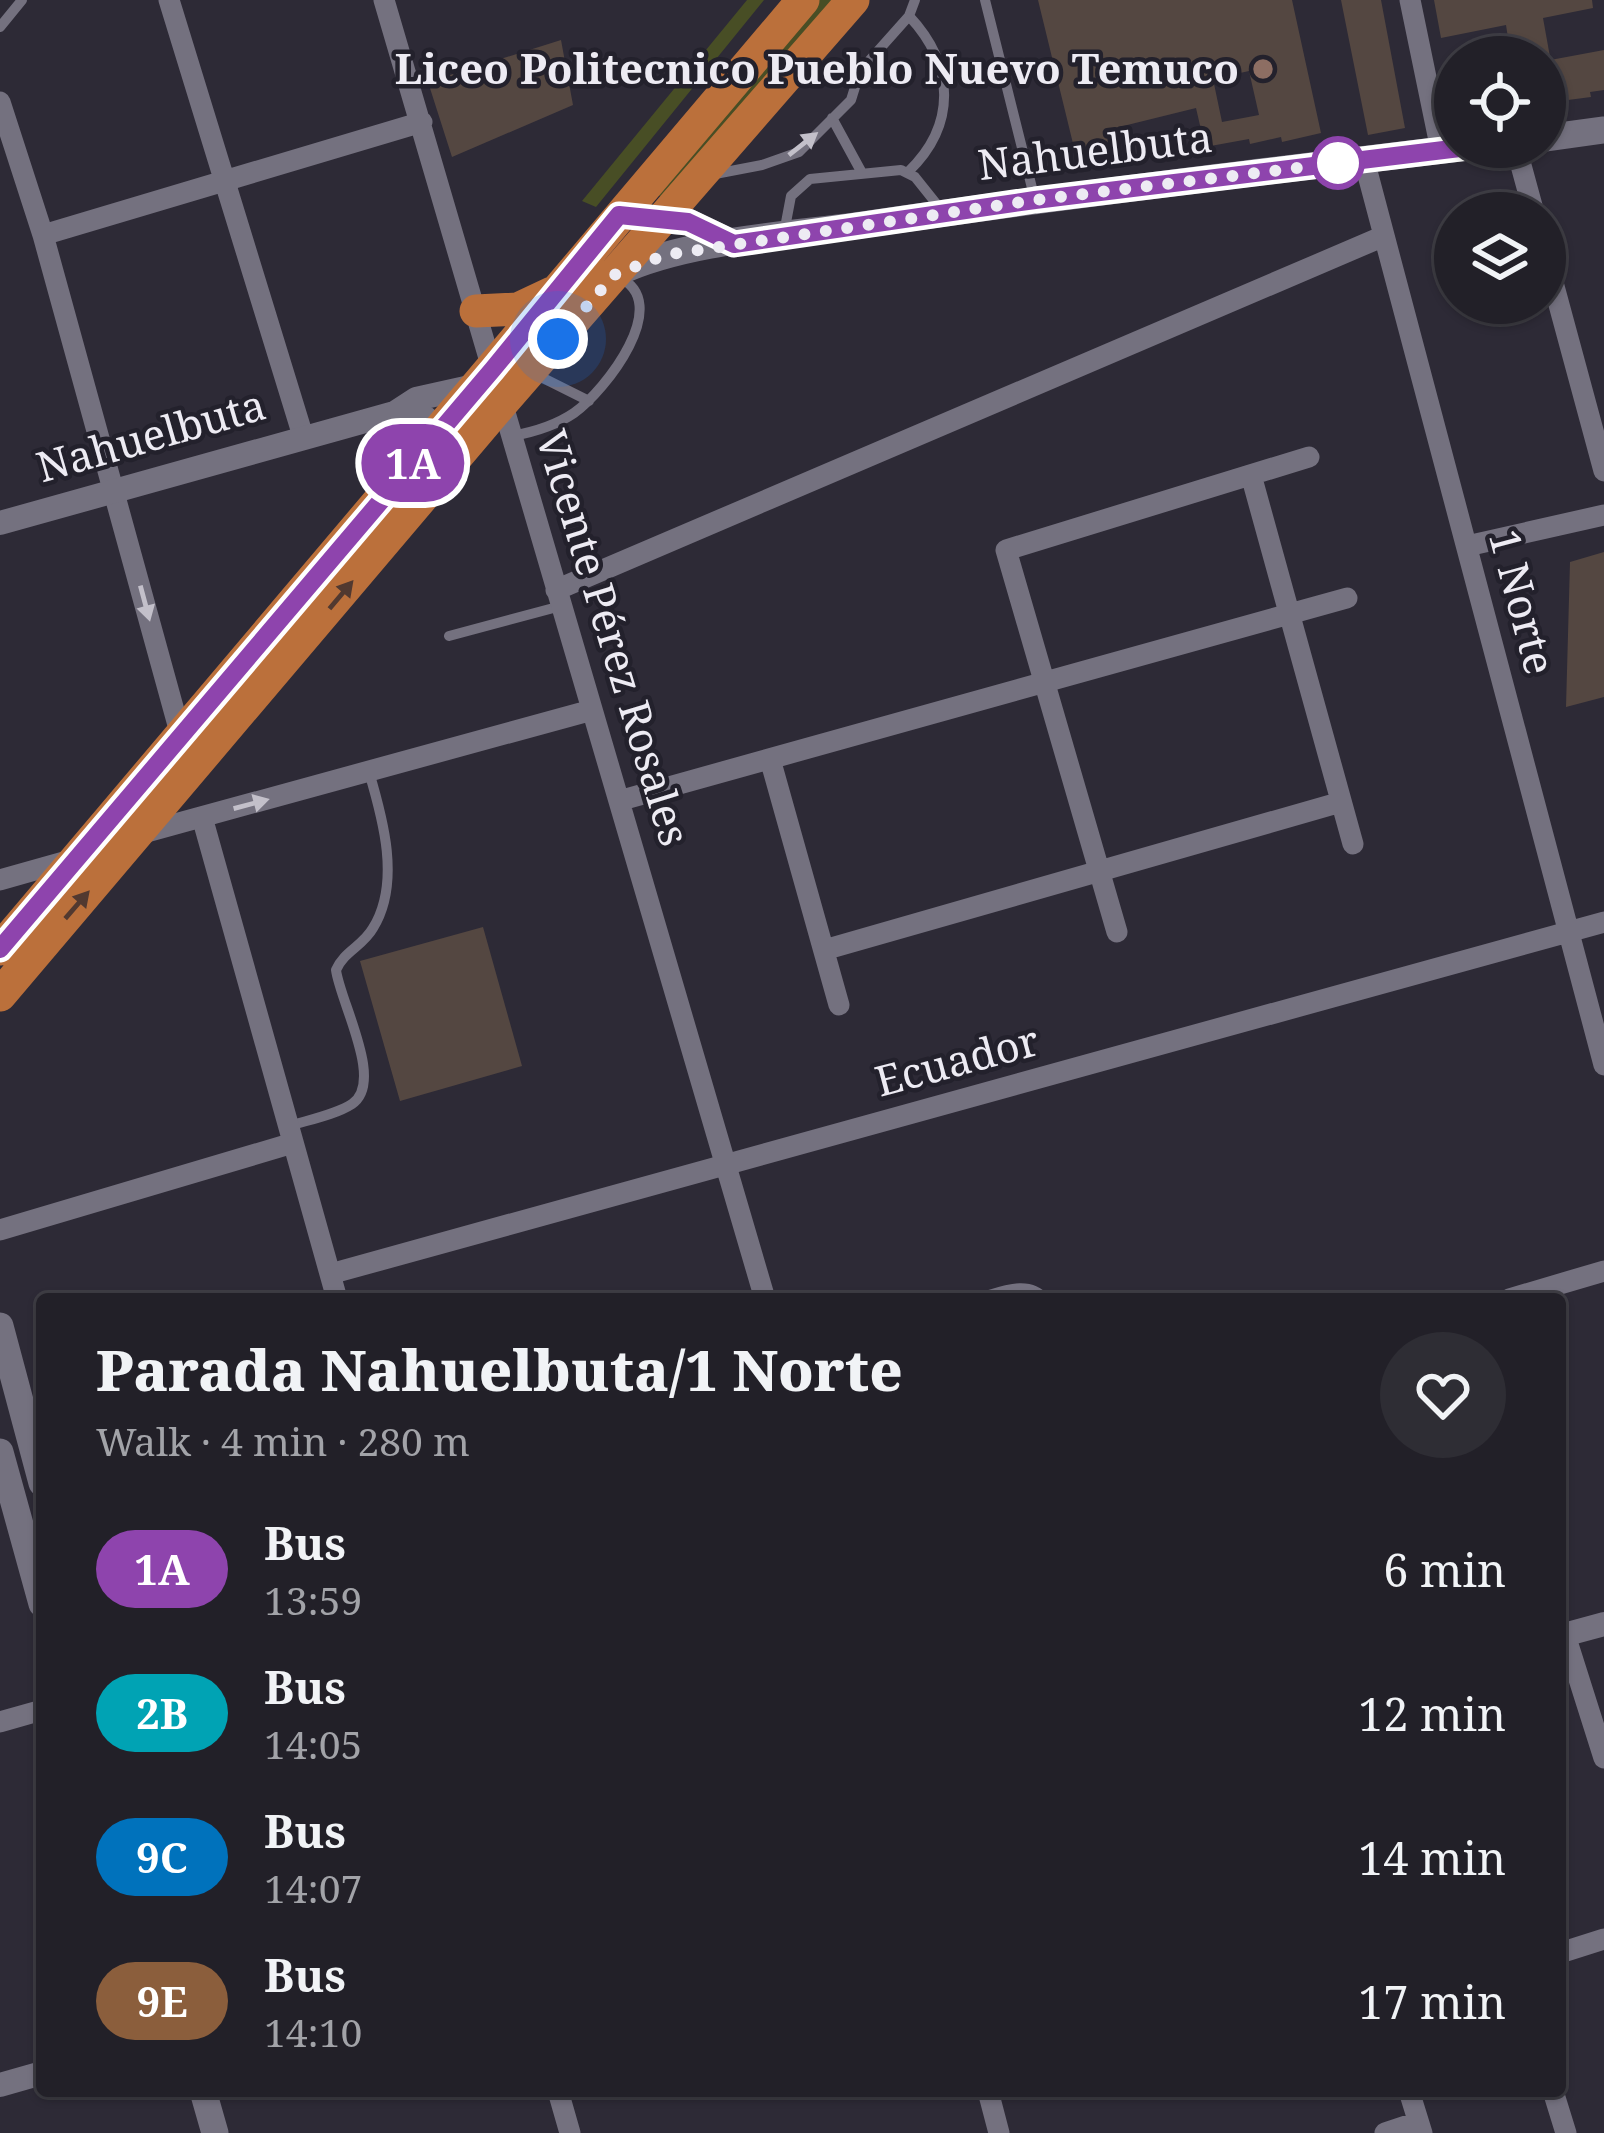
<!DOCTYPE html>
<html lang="en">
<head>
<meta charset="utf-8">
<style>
  body { margin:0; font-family:"Noto Serif",serif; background:#2e2d34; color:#f1f3f6; height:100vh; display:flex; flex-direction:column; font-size:45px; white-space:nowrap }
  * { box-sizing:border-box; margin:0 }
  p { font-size:39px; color:#a2a3a8 }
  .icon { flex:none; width:66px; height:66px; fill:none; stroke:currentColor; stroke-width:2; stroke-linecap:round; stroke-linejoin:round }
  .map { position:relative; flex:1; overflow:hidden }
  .details { position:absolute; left:36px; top:1293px; width:1530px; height:804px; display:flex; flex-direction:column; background:#222028; border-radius:12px; box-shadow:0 3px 9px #0004,0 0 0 3px #3f3e45 }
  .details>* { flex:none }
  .badge { padding:0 24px; border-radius:39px; font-size:42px; line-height:78px }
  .fabs { position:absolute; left:1434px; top:36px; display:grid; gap:24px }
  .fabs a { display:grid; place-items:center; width:132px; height:132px; border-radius:50%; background:#222028; box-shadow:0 3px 9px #0004,0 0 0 3px #3f3e45; font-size:60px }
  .you { position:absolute; width:60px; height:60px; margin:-30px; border:9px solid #fff; border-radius:50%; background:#1a73e8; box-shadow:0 0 0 18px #1a73e833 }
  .map>.badge { position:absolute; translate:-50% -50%; box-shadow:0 0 0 6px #fff }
  .round { display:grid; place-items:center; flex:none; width:126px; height:126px; border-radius:63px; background:#2e2d34 }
  .summary { display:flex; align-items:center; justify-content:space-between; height:204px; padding:0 60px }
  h1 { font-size:57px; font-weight:800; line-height:90px }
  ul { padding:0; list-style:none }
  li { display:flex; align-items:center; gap:36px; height:144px; padding:0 60px }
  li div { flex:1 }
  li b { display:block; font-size:45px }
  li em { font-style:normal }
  li .badge { min-width:132px; font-weight:700; text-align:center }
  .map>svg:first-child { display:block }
  .green { fill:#484e25 }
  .building { fill:#544741; fill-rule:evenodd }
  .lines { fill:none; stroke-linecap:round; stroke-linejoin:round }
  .service { stroke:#74717f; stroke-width:10 }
  .minor { stroke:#74717f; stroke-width:21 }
  .tertiary { stroke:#74717f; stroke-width:24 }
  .secondary { stroke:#74717f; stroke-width:27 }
  .primary { stroke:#bb703b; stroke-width:33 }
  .oneway { fill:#c3c0ca }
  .oneway2 { fill:#513930 }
  .line-casing { stroke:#fff; stroke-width:27 }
  .line { stroke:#8e44ad; stroke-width:18 }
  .walk { stroke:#edebf3; stroke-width:12; stroke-dasharray:0 21.6 }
  .education-dot { fill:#8d6e63; stroke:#23212c; stroke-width:4.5 }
  .stop-dot { fill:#fff; stroke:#8e44ad; stroke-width:6 }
  .labels { text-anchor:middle; stroke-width:9; stroke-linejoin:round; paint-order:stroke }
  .poi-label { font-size:42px; font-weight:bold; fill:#edebf3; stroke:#23212c; text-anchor:end }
  .street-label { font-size:42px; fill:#edebf3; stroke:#23212c }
</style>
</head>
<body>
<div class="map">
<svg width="1604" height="2133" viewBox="0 0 1604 2133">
  <rect width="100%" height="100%" fill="#2d2a36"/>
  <!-- green -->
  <path class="green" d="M747 0H764L596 207 582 201Z
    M819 0H835L664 197 652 194Z"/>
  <!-- building -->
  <path class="building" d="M1038 0H1292L1321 133 1282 142 1281 137 1250 144 1249 139 1205 147 1196 108 1111 129 1114 147 1095 151 1097 161 1078 164ZM1249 71 1259 115 1222 122 1213 79Z
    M1341 0H1381L1405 128 1368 135Z
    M1434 0H1592L1593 8 1543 18 1550 57H1511L1506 25 1441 38Z
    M561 40 573 105 452 157 428 82Z
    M1604 50V90L1590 92 1591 97 1545 103V61Z
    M1604 552V697L1566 707 1570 562Z
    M483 927 522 1066 400 1101 360 961Z"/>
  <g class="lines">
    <!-- service -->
    <path class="service" d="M985 0 1035 200
      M0 27 22 0
      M832 118 862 173
      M908 172C957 125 955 65 909 16
      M715 174 762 165 799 152 851 100 860 71 909 16 915 0
      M784 233 791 196 810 179 901 170 915 177 943 212
      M533 373 589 401
      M512 436C534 432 555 426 574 413 605 391 675 302 618 277
      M449 636 561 606
      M289 1126C308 1120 335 1115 352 1104 385 1082 340 1002 336 970 344 951 363 946 373 928 401 883 383 819 369 772
      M975 1299C999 1293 1028 1278 1045 1299"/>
    <!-- minor -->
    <path class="minor" d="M169 0 303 436
      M384 0 765 1299
      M1410 0 1441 150
      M0 102 43 235 181 736
      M1516 147 1534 213
      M1364 160 1604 1065
      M43 235 422 122
      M1545 253 1604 471
      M1251 475 1353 844
      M1467 546 1604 515
      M556 590 1384 236
      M770 759 839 1005
      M622 800 1347 598
      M202 817 337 1299
      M139 834 592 710
      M0 880 74 859
      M1117 932 1006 550 1309 457
      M824 950 1341 802
      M0 1230 293 1143
      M330 1274 1604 922
      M1509 1299 1604 1271
      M1565 1635 1604 1758
      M0 1722 42 1710
      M1560 1953 1604 1939
      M558 2091 570 2133
      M988 2091 999 2133
      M1409 2091 1422 2133
      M1553 2091 1566 2133
      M1385 2133 1418 2122"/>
    <!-- tertiary -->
    <path class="tertiary" d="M396 412 416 399 479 385
      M0 523 394 413 422 415 440 430
      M1560 1636 1604 1624
      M0 2085 42 2073"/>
    <!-- secondary -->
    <path class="secondary" d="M1545 138 1604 130
      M648 218 688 222 734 244
      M617 273C686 240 792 235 868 224 1068 195 1268 171 1468 147
      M0 1326 42 1483
      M0 1452 42 1604
      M203 2091 215 2133"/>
    <!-- primary -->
    <path class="primary" d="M476 311 518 309 552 293
      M0 949 803 0
      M0 995 502 403 853 0"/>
  </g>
  <!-- one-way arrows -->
  <defs><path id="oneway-solid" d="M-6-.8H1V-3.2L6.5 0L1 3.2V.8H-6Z" transform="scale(3)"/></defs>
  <g class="oneway">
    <use href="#oneway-solid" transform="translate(803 144) rotate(-38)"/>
    <use href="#oneway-solid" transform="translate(145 603) rotate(75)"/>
    <use href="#oneway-solid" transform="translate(251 804) rotate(-15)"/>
  </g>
  <g class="oneway2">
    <use href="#oneway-solid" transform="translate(341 595) rotate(-50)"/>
    <use href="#oneway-solid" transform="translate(77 905) rotate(-49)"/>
  </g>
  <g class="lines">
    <!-- line casing -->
    <g class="line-casing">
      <path id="line" d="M0 949 493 369 619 215 688 222 734 244 1035 200 1468 147"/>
    </g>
    <!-- line -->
    <use href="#line" class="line"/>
    <!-- walk -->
    <path class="walk" d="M558 339 614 275 665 255 1035 200 1338 163"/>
  </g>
  <!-- markers -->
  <circle class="education-dot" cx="1263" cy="69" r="12"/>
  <circle class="stop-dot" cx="1338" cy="163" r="24"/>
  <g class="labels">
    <!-- poi labels -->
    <g class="poi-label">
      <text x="1239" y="84">Liceo Politecnico Pueblo Nuevo Temuco</text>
    </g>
    <!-- street labels -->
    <g class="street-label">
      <text transform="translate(1095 151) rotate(-7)" y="15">Nahuelbuta</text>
      <text transform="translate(151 436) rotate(-16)" y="15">Nahuelbuta</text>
      <text transform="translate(1522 602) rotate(75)" y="15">1 Norte</text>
      <text transform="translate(613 638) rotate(73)" y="15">Vicente Pérez Rosales</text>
      <text transform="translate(957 1061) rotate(-15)" y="15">Ecuador</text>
    </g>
  </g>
</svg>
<div class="fabs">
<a><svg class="icon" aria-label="locate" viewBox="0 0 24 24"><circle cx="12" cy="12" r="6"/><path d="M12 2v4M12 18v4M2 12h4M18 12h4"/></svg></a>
<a><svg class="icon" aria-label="layers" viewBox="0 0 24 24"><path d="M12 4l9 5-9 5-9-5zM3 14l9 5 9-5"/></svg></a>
</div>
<div class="you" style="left:558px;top:339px"></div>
<b class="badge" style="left:413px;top:463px;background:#8e44ad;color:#fff">1A</b>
<section class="details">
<div class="summary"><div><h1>Parada Nahuelbuta/1 Norte</h1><p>Walk · 4 min · 280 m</p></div><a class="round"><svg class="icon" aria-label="heart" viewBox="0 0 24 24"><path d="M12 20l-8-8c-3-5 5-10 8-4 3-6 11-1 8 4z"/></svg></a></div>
<ul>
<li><span class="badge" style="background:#8e44ad;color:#fff">1A</span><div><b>Bus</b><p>13:59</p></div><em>6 min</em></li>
<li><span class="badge" style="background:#00a3b4;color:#fff">2B</span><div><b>Bus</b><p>14:05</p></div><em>12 min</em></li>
<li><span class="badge" style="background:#0072bc;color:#fff">9C</span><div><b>Bus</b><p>14:07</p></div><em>14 min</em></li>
<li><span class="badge" style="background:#8b5e3c;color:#fff">9E</span><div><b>Bus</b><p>14:10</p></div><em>17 min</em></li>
</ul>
</section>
</div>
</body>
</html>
